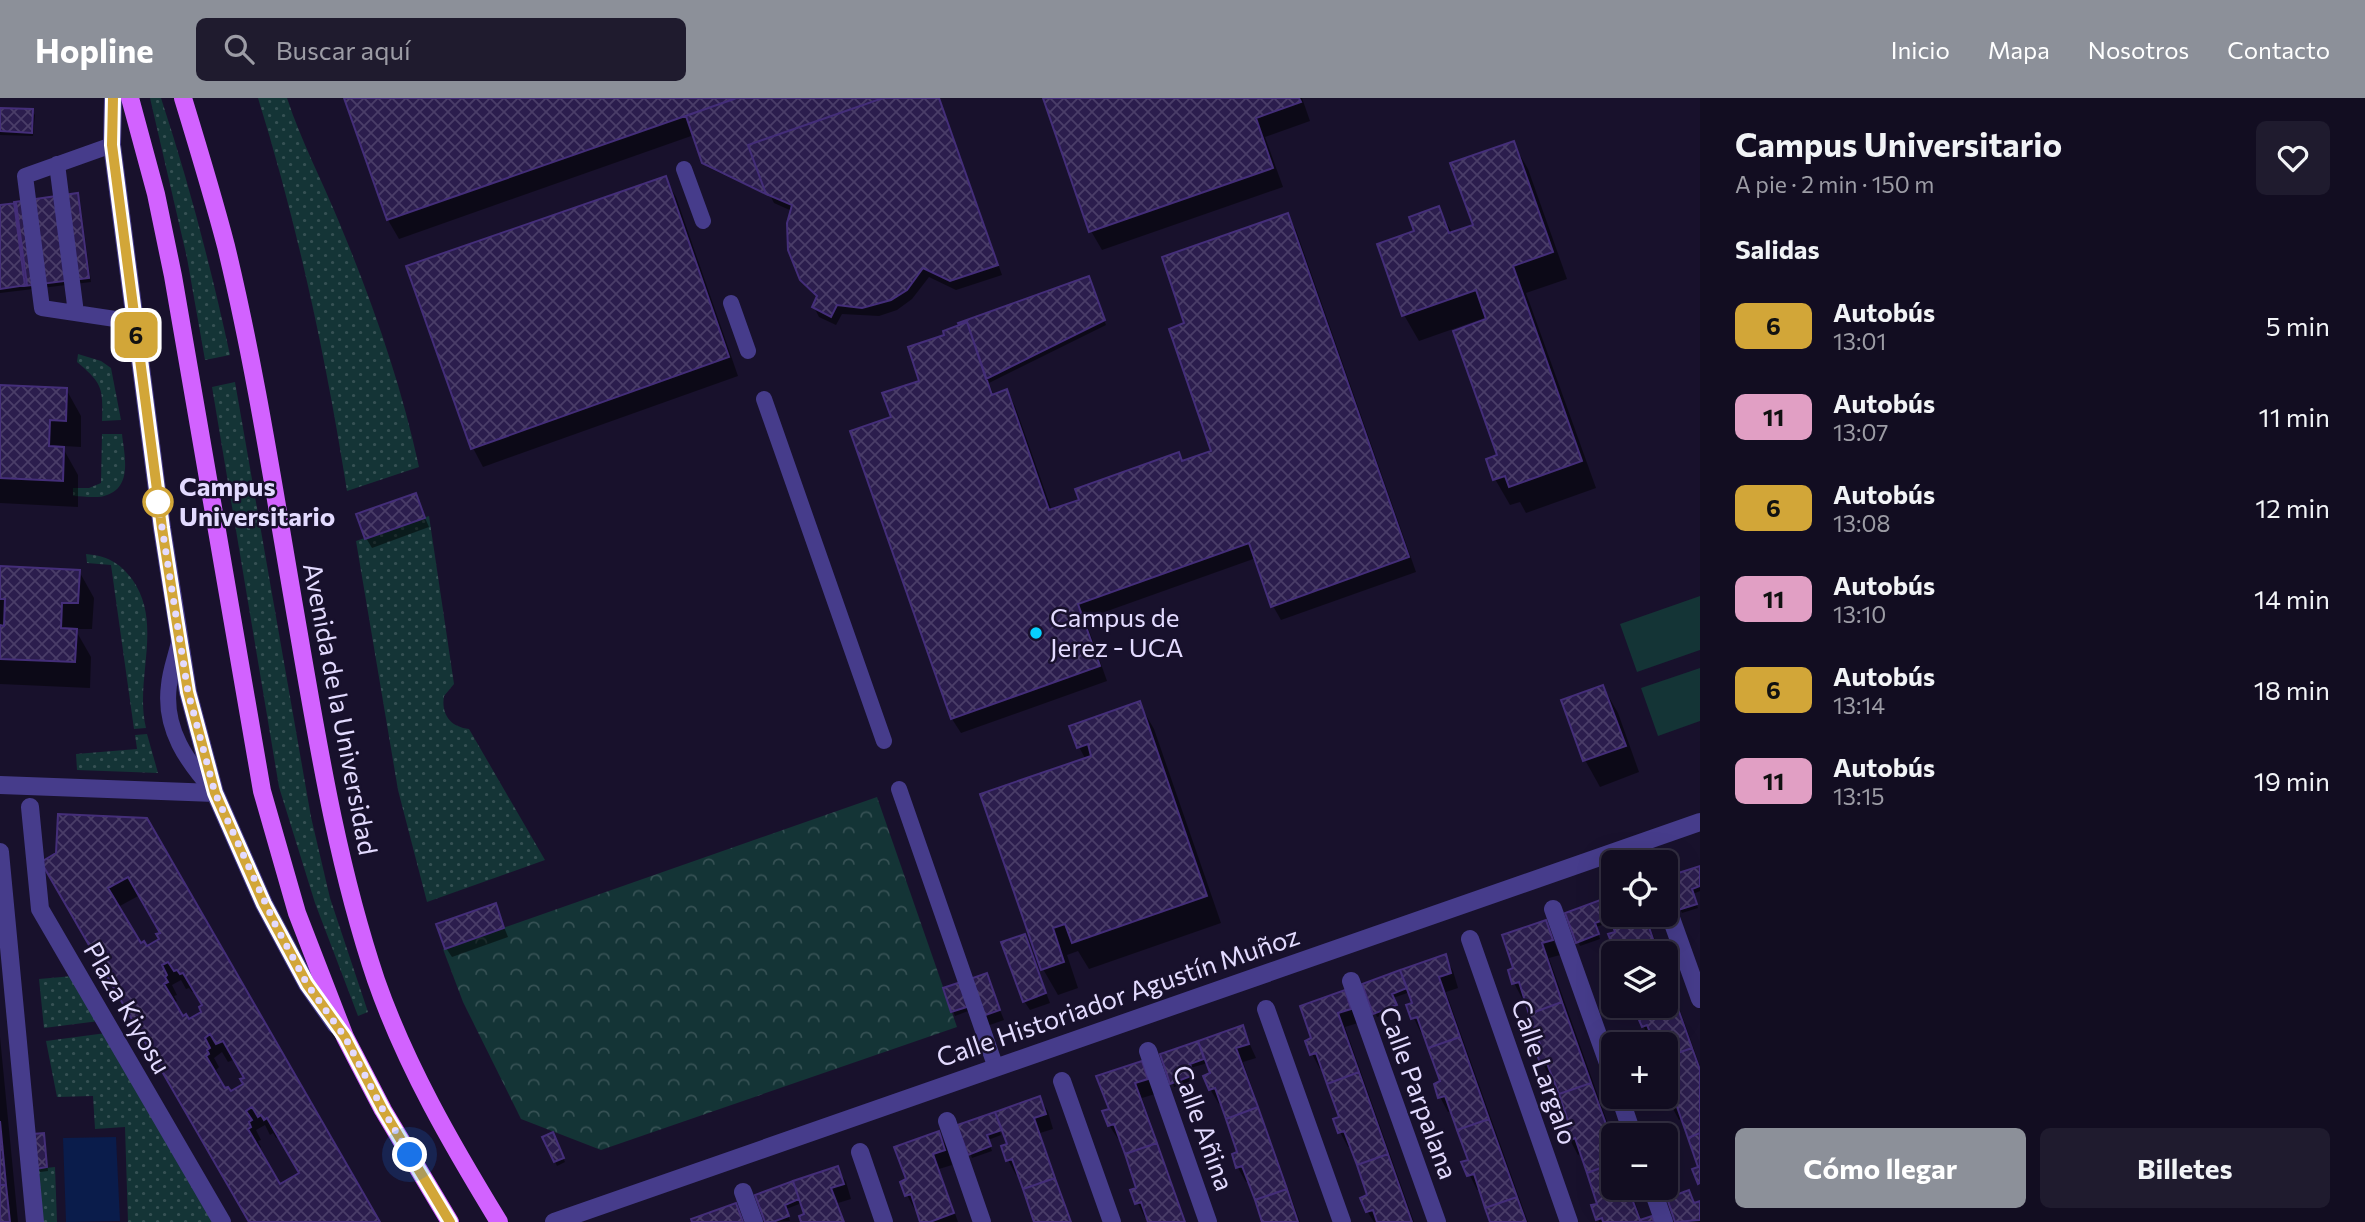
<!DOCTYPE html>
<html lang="es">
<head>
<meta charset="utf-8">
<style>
  body { margin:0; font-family:Commissioner,sans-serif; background:#1f1b2e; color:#f1f3f6; height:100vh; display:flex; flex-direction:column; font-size:26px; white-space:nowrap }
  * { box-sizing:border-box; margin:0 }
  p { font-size:23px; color:#9c9ca5 }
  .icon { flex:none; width:38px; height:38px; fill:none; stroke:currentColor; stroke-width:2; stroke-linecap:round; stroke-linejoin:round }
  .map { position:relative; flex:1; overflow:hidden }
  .side { display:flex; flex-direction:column; background:#120d21; width:665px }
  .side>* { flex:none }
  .badge { padding:0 14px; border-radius:10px; font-size:24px; line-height:46px }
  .fabs { position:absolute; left:1601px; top:752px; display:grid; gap:14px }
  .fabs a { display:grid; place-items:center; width:77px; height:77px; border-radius:10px; background:#120d21; box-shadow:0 7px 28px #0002,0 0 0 2px #312d3f; font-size:35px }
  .you { position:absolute; width:35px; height:35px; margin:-18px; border:5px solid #fff; border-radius:50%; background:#1a73e8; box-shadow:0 0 0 10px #1a73e833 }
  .map>.badge { position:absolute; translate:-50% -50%; box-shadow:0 0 0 4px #fff }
  h2 { padding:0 35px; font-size:26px; line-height:63px }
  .round { display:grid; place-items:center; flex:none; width:74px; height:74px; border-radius:10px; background:#1f1b2e }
  .headline { display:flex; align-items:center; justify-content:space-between; height:119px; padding:0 35px }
  h1 { font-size:33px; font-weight:700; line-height:52px }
  .action { display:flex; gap:14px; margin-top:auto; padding:14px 35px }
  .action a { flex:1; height:80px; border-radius:10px; background:#8c9099; color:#fff; font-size:28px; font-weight:700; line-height:80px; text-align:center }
  .action a+a { background:#1f1b2e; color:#f1f3f6 }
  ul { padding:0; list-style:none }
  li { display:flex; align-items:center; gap:21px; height:91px; padding:0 35px }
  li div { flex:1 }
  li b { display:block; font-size:26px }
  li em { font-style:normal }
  li .badge { min-width:77px; font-weight:700; text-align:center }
  header { display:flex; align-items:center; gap:42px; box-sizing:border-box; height:98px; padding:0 35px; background:#8c9099; color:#fff }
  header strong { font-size:33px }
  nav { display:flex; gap:38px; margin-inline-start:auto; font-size:24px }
  .search { width:490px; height:63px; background:#1f1b2e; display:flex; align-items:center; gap:18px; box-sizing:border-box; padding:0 24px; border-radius:10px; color:#9c9ca5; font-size:26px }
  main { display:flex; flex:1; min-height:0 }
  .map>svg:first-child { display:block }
  .grass { fill:url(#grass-dots) }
  .park { fill:url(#park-crowns) }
  .pitch { fill:#143436 }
  .water { fill:#0a1c4b }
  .shadow { fill:#0007; fill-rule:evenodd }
  .building { fill:url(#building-cross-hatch); stroke:#442e79; stroke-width:2; fill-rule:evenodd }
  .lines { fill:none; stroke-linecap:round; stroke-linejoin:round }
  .service { stroke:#463c8b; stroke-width:16 }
  .pedestrian { stroke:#463c8b; stroke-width:18 }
  .minor { stroke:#463c8b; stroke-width:18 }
  .primary { stroke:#d262ff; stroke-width:18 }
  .line-casing { stroke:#fff; stroke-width:16 }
  .line { stroke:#d2a638; stroke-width:10 }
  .walk { stroke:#e3dbff; stroke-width:7; stroke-dasharray:0 12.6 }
  .stop-dot { fill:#fff; stroke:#d2a638; stroke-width:3.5 }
  .poi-dot { fill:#07d0ff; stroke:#18112c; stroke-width:2.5 }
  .labels { text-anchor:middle; stroke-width:5; stroke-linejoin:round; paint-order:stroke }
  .stop-label { font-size:26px; font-weight:bold; fill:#e3dbff; stroke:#18112c; text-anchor:start }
  .poi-label { font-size:26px; fill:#e3dbff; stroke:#18112c; text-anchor:start }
  .street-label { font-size:26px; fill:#e3dbff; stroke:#18112c }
</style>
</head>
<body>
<header>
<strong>Hopline</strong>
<div class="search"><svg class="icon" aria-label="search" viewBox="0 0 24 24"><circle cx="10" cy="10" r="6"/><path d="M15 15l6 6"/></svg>Buscar aquí</div>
<nav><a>Inicio</a><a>Mapa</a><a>Nosotros</a><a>Contacto</a></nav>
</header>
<main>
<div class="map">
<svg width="1700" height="1124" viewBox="0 0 1700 1124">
  <defs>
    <pattern id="grass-dots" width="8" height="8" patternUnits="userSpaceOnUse" patternTransform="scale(1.75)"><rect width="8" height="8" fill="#143436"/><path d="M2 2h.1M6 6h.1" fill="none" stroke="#365154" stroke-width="1.8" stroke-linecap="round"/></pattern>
    <pattern id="park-crowns" width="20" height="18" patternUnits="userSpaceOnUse" patternTransform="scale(1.75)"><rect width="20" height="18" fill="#143436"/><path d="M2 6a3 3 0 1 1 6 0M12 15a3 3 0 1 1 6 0" fill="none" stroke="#365154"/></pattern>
    <pattern id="building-cross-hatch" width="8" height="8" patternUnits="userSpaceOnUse" patternTransform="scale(1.75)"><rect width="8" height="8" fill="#2b1d4d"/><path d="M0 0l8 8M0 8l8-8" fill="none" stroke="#4a3d68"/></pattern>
  </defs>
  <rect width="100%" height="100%" fill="#18112c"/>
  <!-- grass -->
  <path class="grass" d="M150 0H161C189 85 211 170 230 257L205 262 187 160Z
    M258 0H287C301 43 322 82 339 124 372 203 401 285 419 369L347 393C326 260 298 129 258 0Z
    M78 256 101 263 111 270 121 322 102 323C103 290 103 286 77 264Z
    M235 284 311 719 330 800 368 914 358 918 315 805 279 689 212 289Z
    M102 336H122C124 356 133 388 107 397 98 401 83 398 73 398V390H89L101 385Z
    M429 418 454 586 444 598C441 616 450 629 469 631L545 762 427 804 398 692 356 443Z
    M86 456C107 458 119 464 132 481 164 526 134 581 146 630L134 631 111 467 87 465Z
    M147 636 158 675 77 672 76 656 137 651 135 637Z
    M73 878 99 923 44 930 39 881Z
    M106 935 215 1124H128L125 1029 95 1031 93 998 57 999 46 943Z
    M55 1069 57 1124H41L36 1071Z"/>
  <!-- park -->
  <path class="park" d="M877 699 957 929 601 1052 521 1021 463 904 443 851Z"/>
  <!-- pitch -->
  <path class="pitch" d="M1700 498V552L1637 574 1620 526Z
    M1700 570V623L1658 638 1641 590Z"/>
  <!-- water -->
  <path class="water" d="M116 1039 120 1123 66 1124 63 1040Z"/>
  <!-- shadow -->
  <path class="shadow" d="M346 0H939L1002 177 956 192 929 179 912 201 897 212 879 218 842 216 836 227 819 219 814 209 818 201 802 181 792 113 774 105 771 99 707 69 694 37 399 141 388 122Z
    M1044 0H1302L1310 23 1265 39 1283 89 1102 152 1091 133Z
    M0 11 32 13 35 17 33 38 0 37Z
    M1513 45 1528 71 1567 181 1526 195 1596 390 1526 415 1520 404 1510 407 1495 381 1499 358 1487 219 1419 243 1404 217 1416 134 1438 110 1453 136 1475 128Z
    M665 80 676 99 738 278 483 369 473 350Z
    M77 97 80 102 91 184 0 195V108Z
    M1288 118 1296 132 1416 474 1281 522 1273 508 1256 460 1085 521 1107 583 961 635 952 621 852 334 893 321 921 284 1090 185 1106 227 989 285 994 298 1007 293 1015 308 1052 413 1081 403 1178 356 1183 365 1214 354 1187 226Z
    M0 288 66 291 81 318V349L64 348V352L78 377V409L0 405Z
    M415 397 429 429 372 450 366 440Z
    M0 470 79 473 94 500 92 531H75L91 559 90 590 0 586Z
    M1603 589 1618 615 1639 674 1600 689 1585 662 1563 603Z
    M1139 605 1154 631 1221 825 1089 871 1078 853 1067 857 1078 890 1058 897 1043 871 1086 662 1079 649Z
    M146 722 378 1124H251L43 765ZM140 797 162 835 161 842 147 851 140 848 118 809ZM181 882 186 891 189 890 192 894 195 893 204 908V914L188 923 183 921 174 905 177 903 174 898 177 897 172 887ZM222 954 228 964 235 961 246 981 245 987 231 996 224 993 216 978 219 976 216 972 219 969 214 960ZM265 1027 270 1037 273 1035 276 1040 280 1038 301 1076 279 1088 258 1051 261 1049 258 1043 261 1042 256 1032Z
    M1700 770V793L1693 796 1698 810 1682 815 1680 811Z
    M1614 800V817H1660L1661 819 1648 823 1660 856H1619L1615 850 1617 835 1613 823 1596 829 1600 841 1580 848 1567 816Z
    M495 807 508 839 452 859 446 850Z
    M1545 824 1560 857 1549 860 1614 1043V1090H1630L1642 1124H1653H1599L1598 1121 1599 1107 1582 1055 1578 1057 1570 1042 1572 1027 1554 977 1550 979 1542 964 1543 950 1526 899 1522 900 1514 885 1515 871Z
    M1024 838 1050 905 1030 912 1024 903Z
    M1445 859 1453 873 1458 890 1446 894 1528 1124H1492L1481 1091 1477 1092 1464 1065 1470 1063 1452 1013 1448 1014 1440 999 1436 987 1442 984 1424 934 1421 935 1408 908 1414 906 1410 894 1393 900 1398 912 1377 919 1365 887Z
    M1666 873 1700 968V1070L1683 1021 1679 1022 1671 1007 1673 992 1666 974V947L1652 943 1643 928 1666 908Z
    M986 877 1004 922 984 929 976 910 955 918 953 913Z
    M1344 894 1358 925 1345 929 1414 1124H1374L1367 1113 1369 1098 1351 1048 1348 1049 1340 1034 1341 1020 1323 970 1320 971 1312 956 1313 941Z
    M1242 929 1256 960 1243 964 1300 1124H1264L1249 1083 1246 1084 1238 1070 1234 1057 1240 1055 1222 1005 1219 1006 1210 991 1212 976 1208 965 1190 970 1195 982 1174 989 1162 957Z
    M0 939 18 1124H0Z
    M1141 965 1150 979 1155 996 1142 1000 1186 1124H1150L1148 1119 1145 1120 1132 1093 1139 1091 1121 1040 1118 1041 1109 1027 1111 1012Z
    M1040 1000 1048 1014 1053 1031 1040 1035 1072 1124H1036L1019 1076 1016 1077 1008 1062 1009 1048 995 1018 1001 1037 988 1042 992 1053 972 1060 959 1028Z
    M939 1035 947 1050 952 1067 939 1071 958 1124H923L918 1111 915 1112 907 1097 908 1082Z
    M43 1037 45 1041 48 1073 40 1074 38 1070Z
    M544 1040 555 1041 565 1064 557 1068Z
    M837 1070 846 1084 851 1101 838 1105 845 1124H803L807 1117 802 1105 786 1111 790 1123 767 1124 795 1092Z
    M1669 1101 1694 1107 1700 1105V1124H1677Z"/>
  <!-- building -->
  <path class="building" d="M344 0H733L734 1 387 122Z
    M883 0H939L998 167 950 183 923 170 907 192 891 202 862 210 837 207 831 219 812 209 817 198 800 182 788 152 787 125 792 107 766 96 748 47Z
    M883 0 748 47 766 96 702 65 686 18 736 0Z
    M1043 0H1299L1301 4 1256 20 1273 70 1089 134Z
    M0 10 33 11 32 35 0 33Z
    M1514 43 1553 154 1513 168 1582 363 1509 389 1505 378 1493 382 1486 361 1497 357 1453 233 1486 221 1476 192 1402 218 1377 146 1414 133 1409 119 1439 108 1449 135 1473 127 1450 65Z
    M666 78 729 259 471 351 406 168Z
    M78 95 89 180 25 188 14 104Z
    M16 105 27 187 0 191V107Z
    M1288 115 1409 459 1271 509 1249 445 1078 506 1100 568 951 621 850 333 891 319 882 295 919 283 908 249 944 237 943 233 967 224 992 297 1007 291 1049 412 1079 402 1075 391 1179 354 1182 363 1211 353 1169 231 1184 225 1162 159Z
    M1089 178 1105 222 986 281 967 224 959 227 958 225Z
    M0 287 67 290 66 323 50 322 49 348 64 349 63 383 0 380Z
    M416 395 425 420 365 441 356 416Z
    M0 468 80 472 78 505H62L61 530 77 531 75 564 0 561V527L4 528 5 501H0Z
    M1603 587 1626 648 1583 663 1561 602Z
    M1140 603 1207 798 1072 845 1065 826 1053 830 1064 864 1041 872 980 696 1091 658 1088 646 1077 650 1069 628Z
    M58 716 147 720 380 1124H249L41 764 56 755ZM128 779 160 835 156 836 159 841 147 848 144 843 141 845 108 790ZM168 864 174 873 177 872 180 876 183 875 202 907 199 909 201 914 189 921 186 916 183 918 164 886 168 884 165 879 167 877 162 867ZM210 936 216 946 223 943 244 980 240 981 243 986 231 993 228 989 225 990 206 958 209 956 207 952 210 950 205 940ZM252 1009 258 1019 261 1017 264 1022 267 1020 299 1075 280 1086 248 1031 251 1029 249 1024 252 1022 246 1013Z
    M1700 768V788L1692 791 1697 806 1678 812 1666 779Z
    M1614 798V817H1645L1658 856H1623L1620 849 1614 851 1608 836 1615 834 1603 801Z
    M1603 801 1609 820 1595 825 1599 836 1576 845 1565 815Z
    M496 805 504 830 445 851 436 826Z
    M1546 822 1553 842 1542 845 1562 904 1529 916 1519 884 1512 886 1508 872 1513 870 1502 837Z
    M1025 836 1046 895 1023 904 1001 844Z
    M1446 856 1451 875 1439 879 1460 939 1428 950 1417 919 1411 921 1406 907 1412 905 1400 872Z
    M1400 872 1407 890 1392 896 1397 907 1373 916 1362 886Z
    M987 875 1000 912 977 920 964 883Z
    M1666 877 1692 950 1666 959V947H1655L1647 927 1642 929 1636 915 1643 913 1641 908H1666Z
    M964 883 973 907 951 914 943 890Z
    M1345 892 1351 911 1338 915 1359 974 1327 986 1316 955 1310 957 1305 943 1311 940 1300 908Z
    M1562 904 1591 985 1559 996 1546 963 1540 965 1535 951 1541 949 1529 916Z
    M1243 927 1249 946 1236 950 1258 1009 1226 1021 1215 990 1209 992 1203 978 1210 975 1198 943Z
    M1460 939 1489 1021 1457 1032 1445 998 1438 1000 1434 986 1440 983 1428 950Z
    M1198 943 1204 961 1190 966 1194 977 1170 986 1160 956Z
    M1692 950 1700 972V1035L1688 1040 1676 1006 1669 1008 1666 999V993L1670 991 1666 978V959Z
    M1142 963 1148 981 1135 985 1157 1045 1125 1056 1114 1026 1108 1028 1102 1013 1109 1011 1096 978Z
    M1359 974 1388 1056 1357 1067 1344 1033 1338 1035 1333 1021 1339 1019 1327 986Z
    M1591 985 1614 1048V1065L1587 1075 1575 1040 1568 1043 1563 1028 1569 1026 1559 996Z
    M1040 998 1046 1016 1034 1020 1055 1080 1023 1091 1012 1061 1006 1063 1001 1048 1007 1046 995 1014Z
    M1258 1009 1287 1091 1255 1102 1242 1068 1236 1070 1232 1056 1237 1054 1226 1021Z
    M995 1014 1002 1032 987 1037 991 1048 968 1057 957 1027Z
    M1489 1021 1517 1099 1485 1110 1474 1076 1467 1078 1461 1064 1468 1062 1457 1032Z
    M0 1023 6 1087H0Z
    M939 1033 945 1052 933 1056 954 1115 930 1124H920L911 1096 905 1098 900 1084 906 1081 894 1049Z
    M553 1034 564 1060 554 1064 542 1039Z
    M44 1035 47 1069 36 1071 33 1036Z
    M1700 1035V1085L1698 1086 1692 1071 1698 1069 1688 1040Z
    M1157 1045 1185 1124H1148L1141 1104 1135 1106 1130 1092 1136 1090 1125 1056Z
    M1388 1056 1412 1124H1377L1373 1112 1366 1114 1360 1100 1367 1097 1357 1067Z
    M1614 1065V1090H1628L1640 1122 1652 1118 1654 1124H1603L1602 1120 1596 1122 1591 1107 1597 1106 1587 1075Z
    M838 1068 844 1086 831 1090 844 1124H801L799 1118 804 1116 793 1083Z
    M1055 1080 1071 1124H1034L1023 1091Z
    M793 1083 799 1101 785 1107 789 1118 773 1124H765L755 1097Z
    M0 1087H6L10 1124H0Z
    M1287 1091 1298 1124H1262L1255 1102Z
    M1689 1092 1694 1105 1700 1103V1122L1675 1124 1667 1100Z
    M1517 1099 1526 1124H1490L1485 1110Z
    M736 1105 743 1124H692L691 1121Z"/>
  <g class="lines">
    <!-- service -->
    <path class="service" d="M112 47 25 78 42 210 135 224
      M57 66 76 215
      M684 71 703 123
      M731 205 748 253
      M764 301 884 643
      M179 544C176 558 170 573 169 587 163 631 187 664 215 695
      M899 691 996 970"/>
    <!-- pedestrian -->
    <path class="pedestrian" d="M30 709 40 811 222 1124
      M0 754 35 1124
      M1666 806 1700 901
      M1553 811 1614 982
      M1470 841 1569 1124
      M1351 883 1437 1124
      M1266 911 1342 1124
      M1148 953 1208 1124
      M1062 983 1112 1124
      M1620 999 1633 1038
      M947 1023 982 1124
      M860 1054 884 1124
      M1652 1090 1664 1124
      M743 1094 754 1124"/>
    <!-- minor -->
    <path class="minor" d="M113 0 112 47 162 430 188 594 215 695 264 806 307 886 336 927
      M0 687 215 695
      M554 1124 1700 724"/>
    <!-- primary -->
    <path class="primary" d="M130 0 156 96 173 178 262 693 297 815 345 939 383 1012 450 1124
      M183 0C198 49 213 98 226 148 256 272 275 399 297 525 318 646 337 766 376 882 406 968 452 1047 499 1124"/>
  </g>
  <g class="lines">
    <!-- line casing -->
    <g class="line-casing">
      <path id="line" d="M113 0 112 47 162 430 176 520 188 594 215 695 264 806 307 886 345 939 383 1012 450 1124"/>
    </g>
    <!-- line -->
    <use href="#line" class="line"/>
    <!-- walk -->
    <path class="walk" d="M158 404 188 594 215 695 275 826 307 886 345 939 383 1012 410 1057"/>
  </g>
  <!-- markers -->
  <circle class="stop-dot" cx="158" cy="404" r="14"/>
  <circle class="poi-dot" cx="1036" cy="535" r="7"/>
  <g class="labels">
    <!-- stop labels -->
    <g class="stop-label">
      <text x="179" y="398">Campus<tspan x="179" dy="30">Universitario</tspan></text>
    </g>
    <!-- poi labels -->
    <g class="poi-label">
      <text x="1050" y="529">Campus de<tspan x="1050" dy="30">Jerez - UCA</tspan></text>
    </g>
    <!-- street labels -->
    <g class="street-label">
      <text transform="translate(340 611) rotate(79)" y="9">Avenida de la Universidad</text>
      <text transform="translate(1118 899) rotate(-19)" y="9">Calle Historiador Agustín Muñoz</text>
      <text transform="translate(127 910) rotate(60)" y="9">Plaza Kiyosu</text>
      <text transform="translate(1544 974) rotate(71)" y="9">Calle Largalo</text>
      <text transform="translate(1418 995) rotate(70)" y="9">Calle Parpalana</text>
      <text transform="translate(1203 1030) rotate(70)" y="9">Calle Añina</text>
    </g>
  </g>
</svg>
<div class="fabs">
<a><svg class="icon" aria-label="locate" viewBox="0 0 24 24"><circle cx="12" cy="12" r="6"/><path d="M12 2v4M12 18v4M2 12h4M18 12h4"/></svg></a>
<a><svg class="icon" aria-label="layers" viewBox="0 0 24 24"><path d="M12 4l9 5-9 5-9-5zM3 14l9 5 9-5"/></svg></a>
<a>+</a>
<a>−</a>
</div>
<div class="you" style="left:410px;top:1057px"></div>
<b class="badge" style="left:136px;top:237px;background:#d2a638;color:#111">6</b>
</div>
<section class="side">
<div class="headline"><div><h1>Campus Universitario</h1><p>A pie · 2 min · 150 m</p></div><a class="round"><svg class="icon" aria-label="heart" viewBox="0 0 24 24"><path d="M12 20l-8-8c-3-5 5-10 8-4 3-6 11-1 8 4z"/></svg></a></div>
<h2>Salidas</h2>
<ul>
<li><span class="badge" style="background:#d2a638;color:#111">6</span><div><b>Autobús</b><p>13:01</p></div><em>5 min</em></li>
<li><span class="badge" style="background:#e19fc4;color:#111">11</span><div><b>Autobús</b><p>13:07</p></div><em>11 min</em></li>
<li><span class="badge" style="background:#d2a638;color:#111">6</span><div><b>Autobús</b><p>13:08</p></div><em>12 min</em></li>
<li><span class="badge" style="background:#e19fc4;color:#111">11</span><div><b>Autobús</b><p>13:10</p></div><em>14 min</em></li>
<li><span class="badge" style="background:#d2a638;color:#111">6</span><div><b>Autobús</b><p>13:14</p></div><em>18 min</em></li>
<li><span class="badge" style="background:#e19fc4;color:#111">11</span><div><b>Autobús</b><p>13:15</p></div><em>19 min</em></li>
</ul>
<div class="action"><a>Cómo llegar</a><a>Billetes</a></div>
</section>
</main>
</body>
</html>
